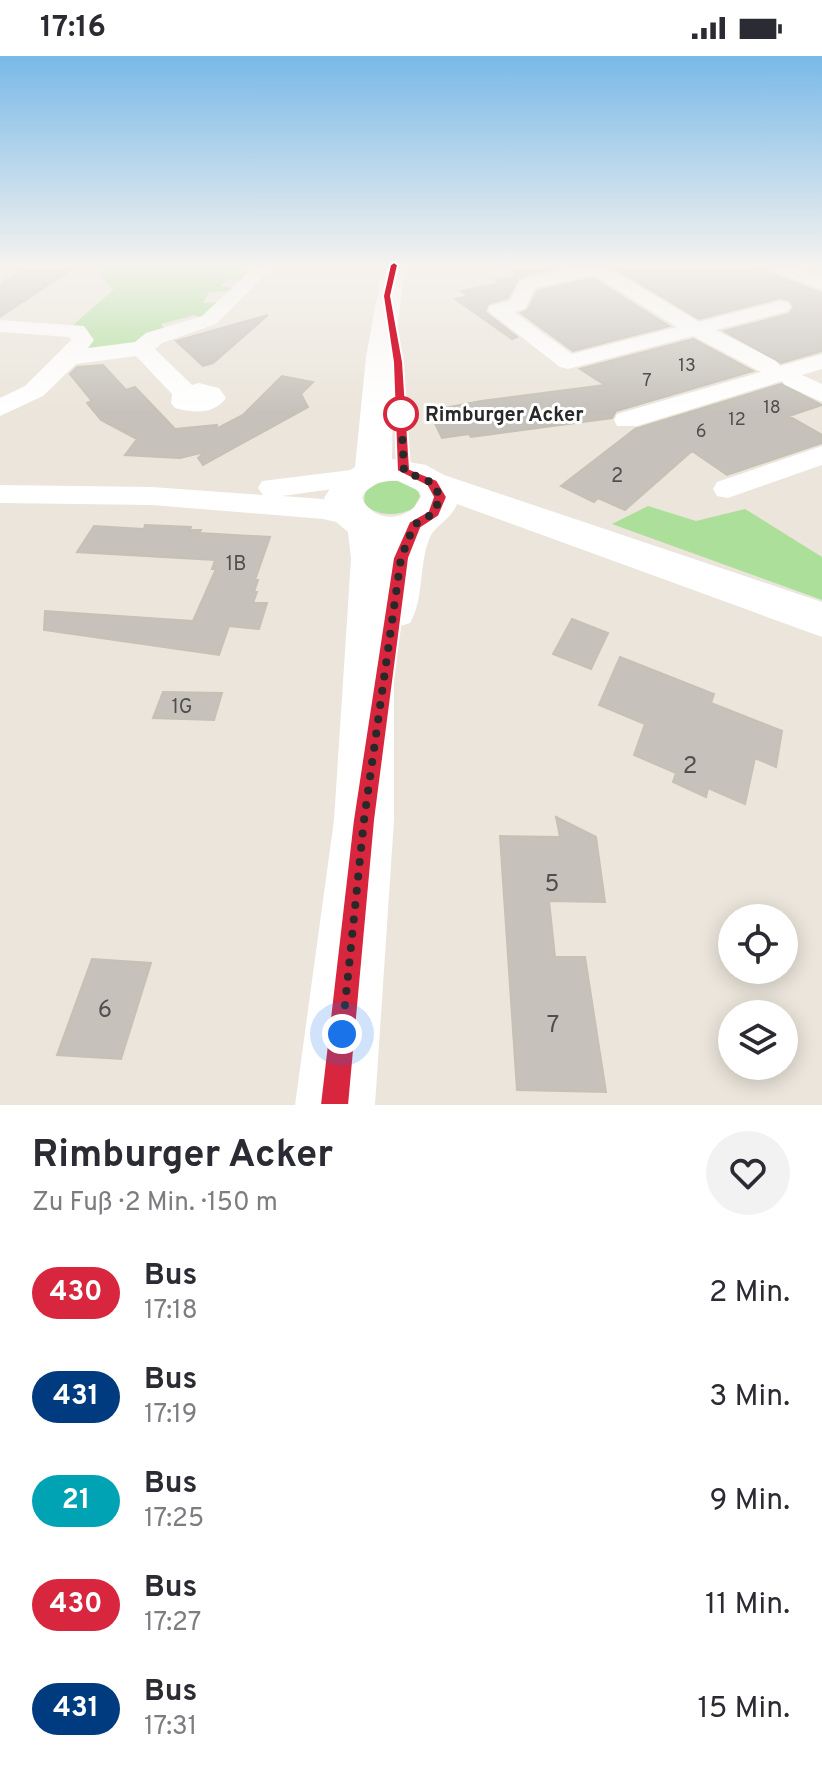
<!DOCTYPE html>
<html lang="de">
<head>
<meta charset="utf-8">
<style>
  body { margin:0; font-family:Overpass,sans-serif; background:#f2f2f3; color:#2b2b33; height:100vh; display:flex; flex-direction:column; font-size:30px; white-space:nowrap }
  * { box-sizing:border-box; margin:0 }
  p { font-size:26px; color:#7c7c81 }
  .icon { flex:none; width:44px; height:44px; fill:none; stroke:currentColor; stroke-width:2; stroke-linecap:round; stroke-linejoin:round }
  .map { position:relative; height:1049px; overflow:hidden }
  .panel { display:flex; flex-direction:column; background:#fff; flex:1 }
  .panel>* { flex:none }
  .badge { padding:0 16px; border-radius:26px; font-size:28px; line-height:52px }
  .tools { position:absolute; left:718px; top:848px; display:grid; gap:16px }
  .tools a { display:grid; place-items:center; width:80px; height:80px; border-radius:50%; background:#fff; box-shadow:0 4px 20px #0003; font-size:40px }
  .you { position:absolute; width:40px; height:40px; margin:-20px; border:6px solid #fff; border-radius:50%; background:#1a73e8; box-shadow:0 0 0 12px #1a73e833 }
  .map>.badge { position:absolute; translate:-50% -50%; box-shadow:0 0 0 4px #fff }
  .round { display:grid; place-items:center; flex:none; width:84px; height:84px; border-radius:42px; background:#f2f2f3 }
  .overview { display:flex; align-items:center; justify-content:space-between; height:136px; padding:0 32px }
  h1 { font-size:38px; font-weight:700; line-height:60px }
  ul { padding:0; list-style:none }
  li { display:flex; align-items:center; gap:24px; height:104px; padding:0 32px }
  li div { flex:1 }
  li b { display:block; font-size:30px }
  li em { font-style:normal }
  li .badge { min-width:88px; font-weight:700; text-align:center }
  .status { display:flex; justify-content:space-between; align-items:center; height:56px; padding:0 40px; background:#fff; direction:ltr }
  .status svg { height:22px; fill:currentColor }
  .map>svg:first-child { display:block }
  .green { fill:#acdf99 }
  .building { fill:#c6c2bb; stroke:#c6c1b5; stroke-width:2 }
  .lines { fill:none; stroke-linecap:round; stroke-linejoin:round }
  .street { fill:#fff; fill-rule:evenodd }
  .secondary { fill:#fff; fill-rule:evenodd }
  .line { fill:#d7263d; stroke:#fff; stroke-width:2 }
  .walk { stroke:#292929; stroke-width:8; stroke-dasharray:0 14.4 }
  .stop-dot { fill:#fff; stroke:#d7263d; stroke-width:4 }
  .labels { text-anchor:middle; stroke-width:6; stroke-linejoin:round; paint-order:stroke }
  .far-number-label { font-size:18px; fill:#504f4e }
  .far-stop-label { font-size:20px; font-weight:bold; fill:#292929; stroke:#fff; text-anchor:start }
  .number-label { font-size:20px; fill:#504f4e }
  .near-number-label { font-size:24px; fill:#504f4e }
</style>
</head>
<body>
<div class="status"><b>17:16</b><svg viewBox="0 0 49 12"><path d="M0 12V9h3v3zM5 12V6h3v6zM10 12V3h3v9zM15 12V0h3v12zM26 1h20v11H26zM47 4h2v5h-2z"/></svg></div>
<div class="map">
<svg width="822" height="1049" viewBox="0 0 822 1049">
  <rect width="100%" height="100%" fill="#ebe5db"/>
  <!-- green -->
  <path class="green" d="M108 209H234L239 214 254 215 244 225 228 223 220 230 233 232 232 235 209 236 203 247 220 246 201 263 195 259 161 268 166 274 130 290 88 295 81 272 73 269 113 234 99 216Z
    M391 424C403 425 416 429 420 440L413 453C396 460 379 461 364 448L365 435 380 426Z
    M648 450 696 465 745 453 822 501V544L612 468Z"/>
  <!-- building -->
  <path class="building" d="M30 209H78L0 261V228Z
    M501 209H569L519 221 508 242 488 248 485 256 517 281 512 283 455 243 468 240 461 235 500 227 495 224 520 220Z
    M609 209H748L822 237V295L781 307 724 275 789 258 794 251 789 244 780 242 699 263Z
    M593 222 669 270 573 295 521 257 528 254 537 235Z
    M268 259 213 307 203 310 176 285Z
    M693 283 753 315 616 355 612 362 471 381 469 378 442 382 429 355 481 345 605 329 580 313Z
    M103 309 126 334 135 331 175 373 217 369 216 373 243 359 282 320 313 326 301 338 308 351 203 409 198 402 205 396 180 402 125 399 137 383 101 364 87 347 92 345 70 318 77 311Z
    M781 328 822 349 789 360 822 379V387L727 419 692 395 625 454 598 442 594 446 561 430 635 373Z
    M145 469 191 471 190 474H201L199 477 270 481 255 524H258L254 536H257L253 547H267L259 573 229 570 219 599 44 574 45 555 193 565 216 513H212L215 504 77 496 94 470 144 473Z
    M572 563 608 577 591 613 553 598Z
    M620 601 714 638 711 647 782 675 776 711 755 702 745 748 708 732 706 741 673 726 676 717 634 699 645 668 599 649Z
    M163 636 222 637 214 664 153 662Z
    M556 761 596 781 605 846 549 845 555 901H585L606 1036 517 1034 500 780 560 781Z
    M92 903 151 907 121 1003 57 999Z"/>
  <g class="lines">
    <!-- street -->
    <path class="street" d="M249 209H268L271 213 216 268 162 287 155 293 192 329 199 327 219 332 226 342C213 359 194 357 175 352L171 347 172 338 136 300 76 308 43 340 0 360V342L25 330 71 284 69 281 0 276V264L84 270 94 284 88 292 135 286 146 277 202 260 252 213Z
      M581 209H604L699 266 781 245 788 247 791 251 788 255 716 274 776 305 780 310 822 298V313L802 319 822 328V346L785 329 782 325 637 370H617L614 364 617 358 761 316 693 280 568 313 560 311 487 254 490 250 510 245 520 224ZM594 219 677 271 572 298 514 256 525 253 535 232Z
      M763 209H789L822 221V233L766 213Z
      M822 390V409L728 442 717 440 713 433 717 426Z
      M359 413 370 416 374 422 370 428 282 440 323 443 361 452 366 459 361 466 350 469 323 463 152 449 0 447V429L152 431 263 439 258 432 262 425Z"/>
    <!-- secondary -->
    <path class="secondary" d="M383 209H405L394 301 392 403 426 409 444 419 822 546V581L457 448C451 464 435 469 430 481 418 509 425 541 410 567L394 572V764L375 1049H295L334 764 351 503 348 476 335 465 324 442 337 422 355 411 366 301ZM398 425 419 435 421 441C410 466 373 468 362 442 368 428 384 424 398 425Z"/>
  </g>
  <!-- sky -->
  <linearGradient id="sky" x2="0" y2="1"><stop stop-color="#79b9e8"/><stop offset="0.59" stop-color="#f6f3ef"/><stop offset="1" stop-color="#f6f3ef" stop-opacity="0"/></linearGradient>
  <rect width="822" height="356" fill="url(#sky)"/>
  <!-- line -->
  <path class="line" d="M394 206 398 209 391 240 403 306 410 413 437 424 447 441 439 460 421 472 409 502 375 764 349 1049H320L353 764 393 502 409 466 428 455 433 441 427 430 397 415 393 306 383 240 390 209Z"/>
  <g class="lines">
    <!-- walk -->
    <path class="walk" d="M342 978 364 764 401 502 414 469 434 457 440 441 433 427 404 415 401 358"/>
  </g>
  <!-- markers -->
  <circle class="stop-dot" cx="401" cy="358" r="16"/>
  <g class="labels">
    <!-- far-number labels -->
    <g class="far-number-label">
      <text x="687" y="315">13</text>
      <text x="647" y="330">7</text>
      <text x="772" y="357">18</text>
      <text x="737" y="369">12</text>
      <text x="701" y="381">6</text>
    </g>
    <!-- far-stop labels -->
    <g class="far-stop-label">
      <text x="425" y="365">Rimburger Acker</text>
    </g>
    <!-- number labels -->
    <g class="number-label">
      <text x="617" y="426">2</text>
      <text x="236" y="514">1B</text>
      <text x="182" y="657">1G</text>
    </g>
    <!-- near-number labels -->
    <g class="near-number-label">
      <text x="690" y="717">2</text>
      <text x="552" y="835">5</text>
      <text x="105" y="961">6</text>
      <text x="553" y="976">7</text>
    </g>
  </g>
</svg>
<div class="tools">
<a><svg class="icon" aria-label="locate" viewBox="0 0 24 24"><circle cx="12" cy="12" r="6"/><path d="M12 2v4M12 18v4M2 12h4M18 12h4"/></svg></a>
<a><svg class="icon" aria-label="layers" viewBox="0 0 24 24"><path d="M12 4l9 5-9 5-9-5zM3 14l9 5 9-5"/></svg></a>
</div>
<div class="you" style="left:342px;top:978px"></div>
</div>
<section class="panel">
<div class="overview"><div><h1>Rimburger Acker</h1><p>Zu Fuß · 2 Min. · 150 m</p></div><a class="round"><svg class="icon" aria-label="heart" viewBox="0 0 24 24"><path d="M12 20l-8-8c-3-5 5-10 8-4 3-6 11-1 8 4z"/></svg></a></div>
<ul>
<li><span class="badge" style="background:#d7263d;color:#fff">430</span><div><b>Bus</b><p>17:18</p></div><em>2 Min.</em></li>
<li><span class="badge" style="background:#003b80;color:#fff">431</span><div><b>Bus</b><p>17:19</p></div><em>3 Min.</em></li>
<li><span class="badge" style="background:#00a3b4;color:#fff">21</span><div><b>Bus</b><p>17:25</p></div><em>9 Min.</em></li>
<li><span class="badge" style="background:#d7263d;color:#fff">430</span><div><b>Bus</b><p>17:27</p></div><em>11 Min.</em></li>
<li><span class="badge" style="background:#003b80;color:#fff">431</span><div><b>Bus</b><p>17:31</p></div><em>15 Min.</em></li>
</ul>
</section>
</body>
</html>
